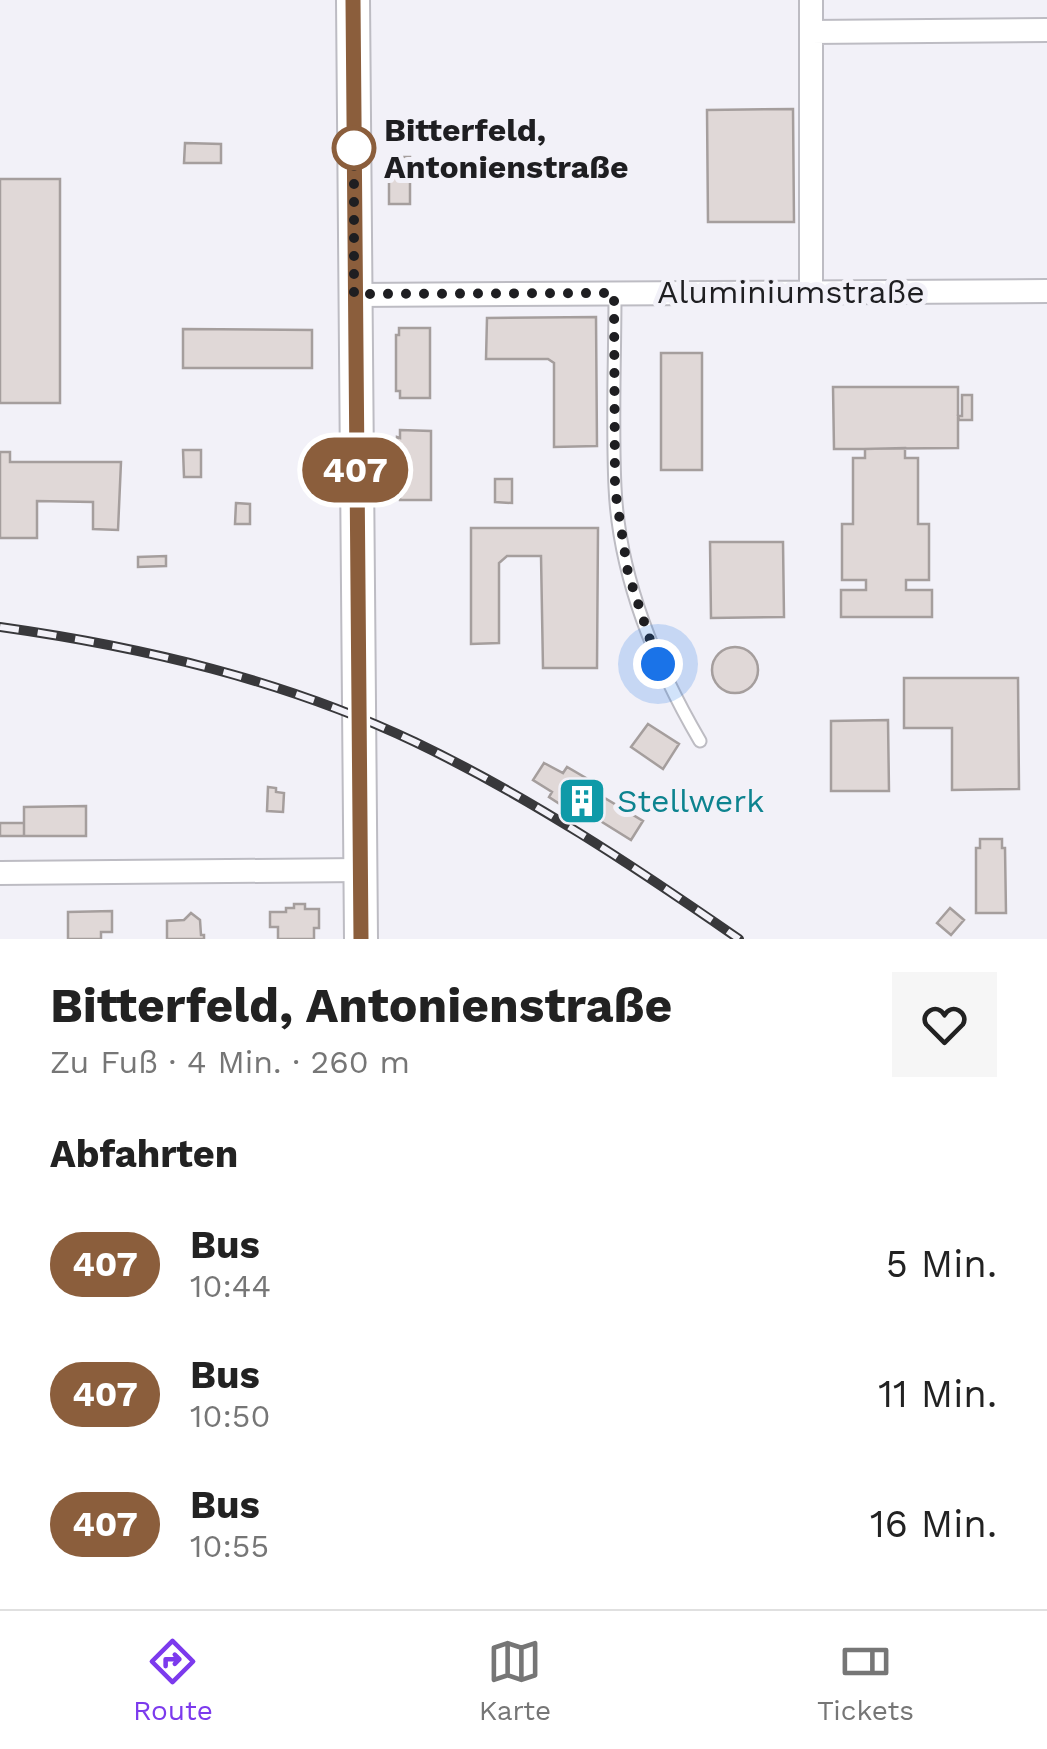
<!DOCTYPE html>
<html lang="de">
<head>
<meta charset="utf-8">
<style>
  body { margin:0; font-family:"Work Sans",sans-serif; background:#f6f6f6; color:#222; height:100vh; display:flex; flex-direction:column; font-size:38px; white-space:nowrap }
  * { box-sizing:border-box; margin:0 }
  p { font-size:32px; color:#767676 }
  .icon { flex:none; width:55px; height:55px; fill:none; stroke:currentColor; stroke-width:2; stroke-linecap:round; stroke-linejoin:round }
  .map { position:relative; height:939px; overflow:hidden }
  .side { display:flex; flex-direction:column; background:#fff; flex:1 }
  .side>* { flex:none }
  .badge { padding:0 20px; border-radius:32px; font-size:35px; line-height:65px }
  .you { position:absolute; width:50px; height:50px; margin:-25px; border:8px solid #fff; border-radius:50%; background:#1a73e8; box-shadow:0 0 0 15px #1a73e833 }
  .map>.badge { position:absolute; translate:-50% -50%; box-shadow:0 0 0 5px #fff }
  h2 { padding:0 50px; font-size:38px; line-height:90px }
  .round { display:grid; place-items:center; flex:none; width:105px; height:105px; border-radius:0px; background:#f6f6f6 }
  .headline { display:flex; align-items:center; justify-content:space-between; height:170px; padding:0 50px }
  h1 { font-size:48px; font-weight:700; line-height:75px }
  ul { padding:0; list-style:none }
  li { display:flex; align-items:center; gap:30px; height:130px; padding:0 50px }
  li div { flex:1 }
  li b { display:block; font-size:38px }
  li em { font-style:normal }
  li .badge { min-width:110px; font-weight:700; text-align:center }
  .menu { display:flex; justify-content:space-around; align-items:center; height:140px; border-top:2px solid #e0e0e0; background:#fff; font-size:28px; color:#767676 }
  .menu a { display:grid; justify-items:center; gap:5px }
  .menu .selected { color:#7c3aed }
  .map>svg:first-child { display:block }
  .building { fill:#e0d8d7; stroke:#a59e9d; stroke-width:2.5 }
  .lines { fill:none; stroke-linecap:round; stroke-linejoin:round }
  .lane-casing { stroke:#bdbcc3; stroke-width:15 }
  .street-casing { stroke:#bdbcc3; stroke-width:26 }
  .secondary-casing { stroke:#bdbcc3; stroke-width:36 }
  .lane { stroke:#fff; stroke-width:11 }
  .street { stroke:#fff; stroke-width:22 }
  .secondary { stroke:#fff; stroke-width:32 }
  .rail-casing { stroke:#38383b; stroke-width:10 }
  .rail { stroke:#f2f1f8; stroke-width:6; stroke-dasharray:19; stroke-linecap:butt }
  .line-casing { stroke:#fff; stroke-width:22 }
  .line { stroke:#8b5e3c; stroke-width:15 }
  .walk { stroke:#1e1e21; stroke-width:10; stroke-dasharray:0 18 }
  .stop-dot { fill:#fff; stroke:#8b5e3c; stroke-width:5 }
  .labels { text-anchor:middle; stroke-width:10; stroke-linejoin:round; paint-order:stroke }
  .stop-label { font-size:32px; font-weight:bold; fill:#1e1e21; stroke:#f2f1f8; text-anchor:start }
  .street-label { font-size:32px; fill:#1e1e21; stroke:#f2f1f8 }
  .culture-label { font-size:32px; fill:#0d838f; stroke:#f2f1f8; text-anchor:start }
</style>
</head>
<body>
<div class="map">
<svg width="1047" height="939" viewBox="0 0 1047 939">
  <rect width="100%" height="100%" fill="#f2f1f8"/>
  <!-- building -->
  <path class="building" d="M793 109 794 222H708L707 110Z
    M185 143 221 144V163H184Z
    M389 157H410V204H389Z
    M0 179H60V403H0Z
    M596 317 597 446 554 447V363L548 359H486L487 318Z
    M399 328H430V398H400V391H396V335H399Z
    M183 329 312 330V368H183Z
    M661 353H702V470H661Z
    M833 387H958V448L834 449Z
    M962 395H972V420H959L958 416H962Z
    M400 430 431 431V500H400V494H397V437L400 438Z
    M905 448V458H918V524H929V580H906V590H932V617H841V590H866V580H842V524H853V458H865V449Z
    M183 450H201V477H184Z
    M0 452H10V462H121L118 530 93 529V502L37 501V538H0Z
    M495 479H512V503L495 502Z
    M236 503 250 504V524H235Z
    M471 528H598L597 668H543L541 556H507L499 563V643L471 644Z
    M710 542H783L784 617 711 618Z
    M166 556V566L138 567V557Z
    M712 670a23 23 0 1 1 46 0a23 23 0 1 1-46 0Z
    M904 678H1018L1019 789 952 790V728H904Z
    M888 720 889 791H831V721Z
    M648 724 679 744 663 769 631 747Z
    M544 763 563 773 567 767 586 778 583 785 643 821 631 840 573 804 569 810 549 797 552 792 533 780Z
    M268 787 276 788V792L284 793 283 812 267 811Z
    M86 806V836H24V807Z
    M0 823H24V836H0Z
    M980 839H1002V848H1005L1006 913H976V848H980Z
    M294 904H305V909H319V928H314V939H278V927H270V912H286V908H294Z
    M950 908 964 920 951 935 937 923Z
    M112 911V932H101V939H68V912Z
    M191 913 200 920 201 935H204V939H167V921L184 920Z"/>
  <g class="lines">
    <!-- lane casing -->
    <g class="lane-casing">
      <path id="lane" d="M615 293C615 357 612 423 615 487 619 578 655 664 700 741"/>
    </g>
    <!-- street casing -->
    <g class="street-casing">
      <path id="street" d="M811 0V32
        M811 292V32L1047 30
        M354 295 1047 291
        M0 873 360 870"/>
    </g>
    <!-- secondary casing -->
    <g class="secondary-casing">
      <path id="secondary" d="M353 0 361 939"/>
    </g>
    <!-- lane -->
    <use href="#lane" class="lane"/>
    <!-- street -->
    <use href="#street" class="street"/>
    <!-- secondary -->
    <use href="#secondary" class="secondary"/>
    <!-- rail casing -->
    <g class="rail-casing">
      <path id="rail" d="M0 627C143 647 284 680 415 742 530 797 635 867 739 939"/>
    </g>
    <!-- rail -->
    <use href="#rail" class="rail"/>
  </g>
  <g class="lines">
    <!-- line casing -->
    <g class="line-casing">
      <path id="line" d="M353 0 361 939"/>
    </g>
    <!-- line -->
    <use href="#line" class="line"/>
    <!-- walk -->
    <path class="walk" d="M354 148V294L614 293 615 489 628 573 658 664"/>
  </g>
  <!-- icons -->
  <defs>
    <g id="building-square" transform="scale(2.5)"><rect x="-9" y="-9" width="18" height="18" rx="4" fill="#0f9aa8" stroke="#f2f1f8"/><path d="M-4-6H4V6H1V3H-1V6H-4ZM-2.5-4.3h1.7v1.8h-1.7ZM.8-4.3h1.7v1.8H.8ZM-2.5-1h1.7V.8h-1.7ZM.8-1h1.7V.8H.8Z" fill="#fff"/></g>
  </defs>
  <g fill-rule="evenodd">
    <use href="#building-square" x="582" y="801"/>
  </g>
  <!-- markers -->
  <circle class="stop-dot" cx="354" cy="148" r="20"/>
  <g class="labels">
    <!-- stop labels -->
    <g class="stop-label">
      <text x="384" y="141">Bitterfeld,<tspan x="384" dy="37">Antonienstraße</tspan></text>
    </g>
    <!-- street labels -->
    <g class="street-label">
      <text x="791" y="303">Aluminiumstraße</text>
    </g>
    <!-- culture labels -->
    <g class="culture-label">
      <text x="617" y="812">Stellwerk</text>
    </g>
  </g>
</svg>
<div class="you" style="left:658px;top:664px"></div>
<b class="badge" style="left:355px;top:470px;background:#8b5e3c;color:#fff">407</b>
</div>
<section class="side">
<div class="headline"><div><h1>Bitterfeld, Antonienstraße</h1><p>Zu Fuß · 4 Min. · 260 m</p></div><a class="round"><svg class="icon" aria-label="heart" viewBox="0 0 24 24"><path d="M12 20l-8-8c-3-5 5-10 8-4 3-6 11-1 8 4z"/></svg></a></div>
<h2>Abfahrten</h2>
<ul>
<li><span class="badge" style="background:#8b5e3c;color:#fff">407</span><div><b>Bus</b><p>10:44</p></div><em>5 Min.</em></li>
<li><span class="badge" style="background:#8b5e3c;color:#fff">407</span><div><b>Bus</b><p>10:50</p></div><em>11 Min.</em></li>
<li><span class="badge" style="background:#8b5e3c;color:#fff">407</span><div><b>Bus</b><p>10:55</p></div><em>16 Min.</em></li>
</ul>
</section>
<nav class="menu">
<a class="selected"><svg class="icon" aria-label="directions" viewBox="0 0 24 24"><path d="M12 3l9 9-9 9-9-9zM9 14v-3h6M13 9l2 2-2 2"/></svg>Route</a>
<a><svg class="icon" aria-label="map" viewBox="0 0 24 24"><path d="M3 6l6-2 6 2 6-2v14l-6 2-6-2-6 2zM9 4v14M15 6v14"/></svg>Karte</a>
<a><svg class="icon" aria-label="tickets" viewBox="0 0 24 24"><path d="M3 7h18v10H3zM15 7v10"/></svg>Tickets</a>
</nav>
</body>
</html>
